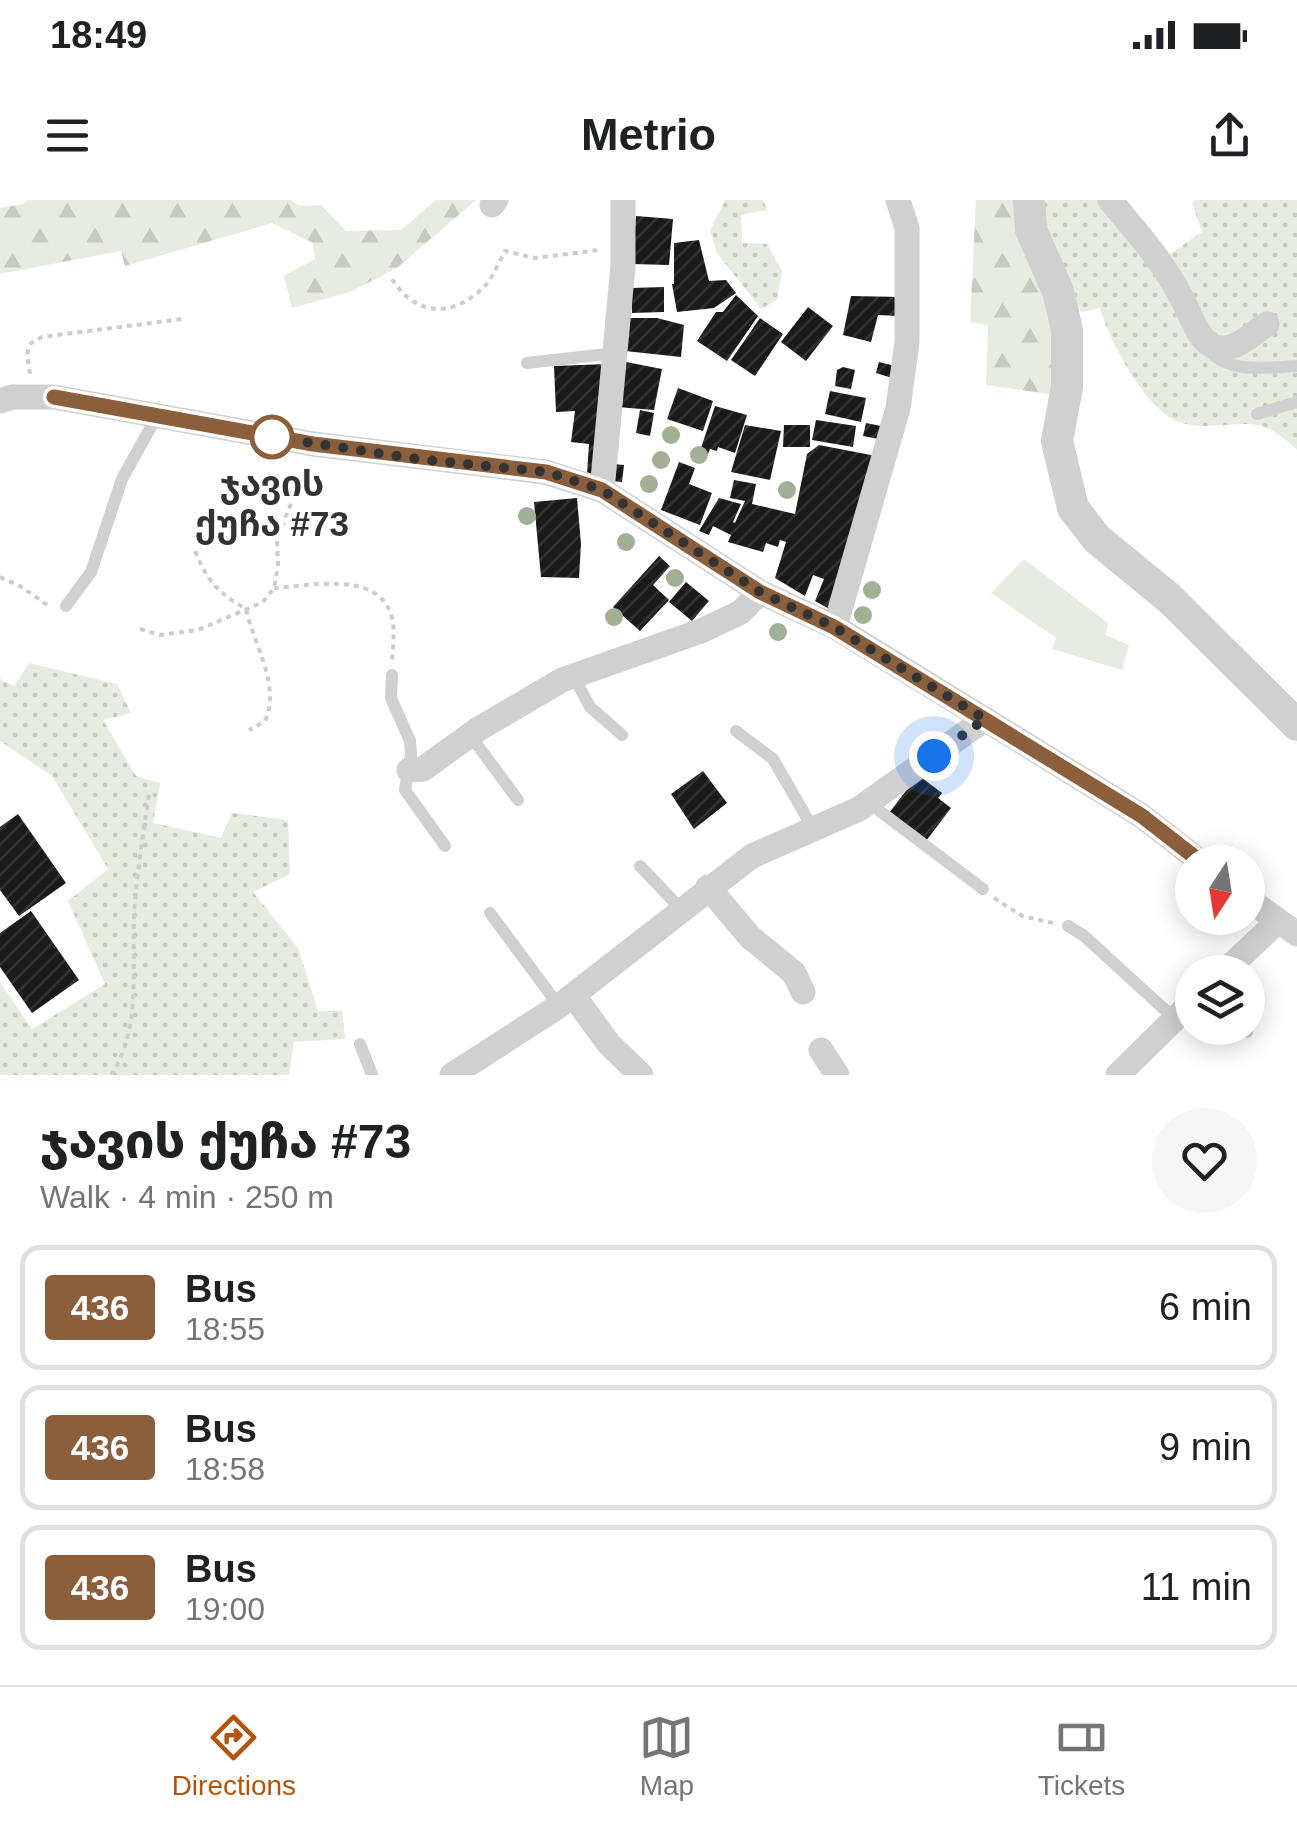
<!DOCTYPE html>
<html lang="en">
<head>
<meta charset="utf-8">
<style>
  body { margin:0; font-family:Arial,"Noto Sans Georgian",sans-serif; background:#f6f6f6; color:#202124; height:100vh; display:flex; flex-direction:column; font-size:38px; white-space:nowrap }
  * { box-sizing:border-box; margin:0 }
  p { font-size:32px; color:#757577 }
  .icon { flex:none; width:55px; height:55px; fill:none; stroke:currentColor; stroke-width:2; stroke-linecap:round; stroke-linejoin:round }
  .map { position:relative; height:875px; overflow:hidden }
  .details { display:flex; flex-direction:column; background:#fff; flex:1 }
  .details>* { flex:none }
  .badge { padding:0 20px; border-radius:8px; font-size:35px; line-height:65px }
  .needle { width:65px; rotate:192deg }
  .fabs { position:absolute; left:1175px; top:645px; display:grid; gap:20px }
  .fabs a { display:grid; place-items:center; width:90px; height:90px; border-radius:50%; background:#fff; box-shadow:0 5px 25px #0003; font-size:50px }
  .you { position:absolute; width:50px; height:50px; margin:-25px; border:8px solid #fff; border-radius:50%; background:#1a73e8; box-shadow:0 0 0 15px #1a73e833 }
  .map>.badge { position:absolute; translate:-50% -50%; box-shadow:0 0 0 5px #fff }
  .round { display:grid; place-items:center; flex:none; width:105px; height:105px; border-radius:52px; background:#f6f6f6 }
  .headline { display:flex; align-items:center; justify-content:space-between; height:170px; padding:0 40px }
  h1 { font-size:48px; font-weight:800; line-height:75px }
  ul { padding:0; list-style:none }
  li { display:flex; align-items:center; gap:30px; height:125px; margin:0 20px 15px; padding:0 20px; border:5px solid #e0e0e0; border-radius:20px }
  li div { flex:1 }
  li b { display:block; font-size:38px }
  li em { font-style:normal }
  li .badge { min-width:110px; font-weight:700; text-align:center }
  .status { display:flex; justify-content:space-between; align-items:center; height:70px; padding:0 50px; background:#fff; direction:ltr }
  .status svg { height:28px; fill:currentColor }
  header { display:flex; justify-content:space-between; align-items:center; height:130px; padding:0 40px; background:#fff; font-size:45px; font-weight:800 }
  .dock { display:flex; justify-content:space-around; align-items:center; height:140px; border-top:2px solid #e0e0e0; background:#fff; font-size:28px; color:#757577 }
  .dock a { display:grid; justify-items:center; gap:5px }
  .dock .active { color:#b45309 }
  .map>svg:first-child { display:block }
  .grass { fill:url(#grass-dots) }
  .forest { fill:url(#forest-firs) }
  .garden { fill:#e6ecdf }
  .building { fill:url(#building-hatch) }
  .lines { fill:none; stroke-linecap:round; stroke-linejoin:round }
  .path { stroke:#cdcdcd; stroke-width:4; stroke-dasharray:5 5; stroke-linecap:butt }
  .service { stroke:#d0d0d0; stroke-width:12 }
  .minor { stroke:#d0d0d0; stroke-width:25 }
  .tertiary { stroke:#d0d0d0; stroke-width:32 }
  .tree { fill:#a2b095 }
  .line-casing { stroke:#fff; stroke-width:22 }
  .line { stroke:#8b5e3c; stroke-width:15 }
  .walk { stroke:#333; stroke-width:10; stroke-dasharray:0 18 }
  .stop-dot { fill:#fff; stroke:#8b5e3c; stroke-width:5 }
  .labels { text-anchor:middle; stroke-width:10; stroke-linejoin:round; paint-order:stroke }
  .stop-label { font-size:35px; font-weight:bold; fill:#333; stroke:#fff }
</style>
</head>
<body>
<div class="status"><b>18:49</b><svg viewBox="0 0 49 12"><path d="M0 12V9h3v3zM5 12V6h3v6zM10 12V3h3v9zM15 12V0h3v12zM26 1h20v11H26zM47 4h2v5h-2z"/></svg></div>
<header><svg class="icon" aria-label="menu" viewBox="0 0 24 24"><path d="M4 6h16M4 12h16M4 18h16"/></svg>Metrio<svg class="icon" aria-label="share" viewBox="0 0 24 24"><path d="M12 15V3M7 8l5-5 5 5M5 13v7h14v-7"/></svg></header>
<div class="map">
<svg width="1297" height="875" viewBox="0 0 1297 875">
  <defs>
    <pattern id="grass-dots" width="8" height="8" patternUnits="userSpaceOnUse" patternTransform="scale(2.5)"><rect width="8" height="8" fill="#e6ecdf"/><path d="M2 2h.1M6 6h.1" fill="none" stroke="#c6cbc0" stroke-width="1.8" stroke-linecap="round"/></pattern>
    <pattern id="forest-firs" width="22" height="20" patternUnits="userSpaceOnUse" patternTransform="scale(2.5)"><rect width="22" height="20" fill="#e6ecdf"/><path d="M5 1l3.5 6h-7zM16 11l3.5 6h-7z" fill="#c6cbc0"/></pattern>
    <pattern id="building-hatch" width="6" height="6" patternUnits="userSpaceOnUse" patternTransform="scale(2.5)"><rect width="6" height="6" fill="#1a1a1a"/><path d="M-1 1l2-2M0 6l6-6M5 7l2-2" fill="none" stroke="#333"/></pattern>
  </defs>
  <rect width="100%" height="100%" fill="#fff"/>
  <!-- grass -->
  <path class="grass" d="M725 0H763L767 10 741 15 742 43 767 44 782 71 777 100 761 109 717 53 710 31Z
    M1041 0H1104L1167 56 1202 32 1192 3 1195 0H1297V250C1288 241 1270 227 1258 225 1236 221 1203 231 1179 222 1146 210 1109 141 1100 108L1081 112 1051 45Z
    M29 463 117 484 131 513 103 520 136 576 160 583 153 623 221 638 232 613 288 620 290 674 253 692 298 748 318 811H342L345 839 294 842 289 875H0V782L32 829 105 784 68 701 108 669 52 576 0 541V479L14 486Z"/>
  <!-- forest -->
  <path class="forest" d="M28 0H290L300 6 321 5 346 31 401 30 436 0H476L397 68 350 92 292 108 284 76 315 59 313 43 272 23 125 66 121 51 0 74V8L23 4Z
    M976 0H1021L1047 81 1056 195 986 185 988 125 970 122Z"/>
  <!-- garden -->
  <path class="garden" d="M1024 359 1108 423 1106 435 1129 445 1122 470 1052 449 1056 438 991 393Z"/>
  <!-- building -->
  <path class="building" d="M636 16 673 19 669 65 632 64Z
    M699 40 709 81 726 80 736 93 714 108 677 112 672 84H674V43Z
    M664 87V112L632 113 631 88Z
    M736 95 758 116 727 161 697 141 716 112H723Z
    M851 96 901 97 898 116 878 115 871 142 843 135Z
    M808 107 833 126 806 161 781 142Z
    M628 118H657L684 125 681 157 625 151Z
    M760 118 783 134 755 176 731 160Z
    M626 162 662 169 654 210 617 207Z
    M879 162 895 166 892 178 876 173Z
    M607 164 602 275 587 274 589 244 571 242 575 211 556 212 554 166Z
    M843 167 855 170 851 189 835 186 837 170Z
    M678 188 713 201 703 231 667 219Z
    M830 191 866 198 861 222 825 214Z
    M715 206 747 215 735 253 718 247 717 251 710 249 708 254 700 251Z
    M640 210 654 213 650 236 636 233Z
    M816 220 856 226 853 247 812 240Z
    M866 223 886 227 884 240 863 236Z
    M745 225 781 231 770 280 731 272Z
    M784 225H810V247H783Z
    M819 245 881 257 831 410 815 401 824 379 813 375 805 396 775 378 786 342 780 340 778 347 766 343 763 352 728 342 731 335 713 326 709 335 699 331 719 298 741 304 733 322 735 323 745 301 730 298 734 280 756 284 752 304 795 314 807 254Z
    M679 262 695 268 689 284 712 293 700 325 661 310Z
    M613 264 624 265 622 282 611 281Z
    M577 298 581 344 579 378 541 377 534 302Z
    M659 356 670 366 653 385 669 400 640 431 613 407Z
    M686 382 709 401 692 421 669 402Z
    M703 571 727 603 694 629 671 594Z
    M918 575 942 593 938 598 951 608 926 641 889 613Z
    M18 614 66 683 19 716 0 690V627Z
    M31 711 79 780 32 813 0 767V733Z"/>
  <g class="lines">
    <!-- path -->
    <path class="path" d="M392 79C416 117 453 118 485 86 493 77 499 62 505 51L535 58 599 50
      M30 174 27 154 31 143 42 137 182 119
      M195 351C208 382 217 392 246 409 254 446 281 485 265 521L249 530
      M0 377 20 386 49 406
      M274 388C307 386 375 371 390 412 396 426 393 445 392 460
      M140 429 160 435 198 430 263 402 274 388 278 366 277 340 305 267
      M994 698 1022 716 1053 723
      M111 875C144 827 130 756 135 701 138 665 144 629 149 593"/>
    <!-- service -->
    <path class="service" d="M1207 149C1230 175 1266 167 1297 166
      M527 163 616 153
      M1257 214 1297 202
      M66 406 91 372 122 279 157 216
      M392 475 391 498 410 541 411 554 405 590 445 646
      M573 475 590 507 622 535
      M736 531 773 559 814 630
      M470 535 518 600
      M869 603 983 689
      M640 666 681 709
      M490 713 559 806
      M1068 726 1083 735 1175 819
      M1245 828 1247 832
      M360 844 372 875"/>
    <!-- minor -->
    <path class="minor" d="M1110 0C1139 35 1162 60 1183 100 1191 116 1200 146 1219 148 1237 150 1253 133 1267 124
      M492 5 496 0
      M0 201 12 197H54L313 244 545 272 602 290 760 392 835 427 1142 616 1201 662
      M602 290 623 66V0
      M835 427 898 208 907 142V28L898 0
      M409 570 423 569 477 530 562 480 701 431 741 412 760 392
      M708 687 750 737 794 773 803 792
      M1248 699 1297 734
      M1224 772 1277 722
      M573 795 609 844 641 875
      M821 850 837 875
      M452 875 559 806 752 656 859 609 985 519
      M1118 875 1192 802"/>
    <!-- tertiary -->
    <path class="tertiary" d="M1029 0 1031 30 1058 91 1067 130V187L1057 241 1073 308 1097 339 1169 398 1297 525"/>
  </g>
  <!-- trees -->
  <g class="tree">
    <circle cx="671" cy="235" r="9"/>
    <circle cx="699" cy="255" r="9"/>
    <circle cx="661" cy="260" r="9"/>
    <circle cx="649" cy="284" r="9"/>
    <circle cx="787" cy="290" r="9"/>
    <circle cx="527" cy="316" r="9"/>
    <circle cx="626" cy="342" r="9"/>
    <circle cx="675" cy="378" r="9"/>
    <circle cx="872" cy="390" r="9"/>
    <circle cx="863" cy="415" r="9"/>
    <circle cx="614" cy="417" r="9"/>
    <circle cx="778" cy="432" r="9"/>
  </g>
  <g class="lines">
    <!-- line casing -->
    <g class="line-casing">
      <path id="line" d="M54 197 313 244 546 272 602 290 760 392 834 427 1142 616 1201 662"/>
    </g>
    <!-- line -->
    <use href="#line" class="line"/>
    <!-- walk -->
    <path class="walk" d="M272 237 417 259 546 272 602 290 760 392 834 427 985 519 934 556"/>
  </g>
  <!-- markers -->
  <circle class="stop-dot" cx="272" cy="237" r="20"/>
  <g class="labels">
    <!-- stop labels -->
    <g class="stop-label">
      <text x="272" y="296">ჯავის<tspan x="272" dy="40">ქუჩა #73</tspan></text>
    </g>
  </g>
</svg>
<div class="fabs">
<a><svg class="needle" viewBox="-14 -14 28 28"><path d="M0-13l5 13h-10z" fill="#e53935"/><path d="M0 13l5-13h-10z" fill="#757577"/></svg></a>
<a><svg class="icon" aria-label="layers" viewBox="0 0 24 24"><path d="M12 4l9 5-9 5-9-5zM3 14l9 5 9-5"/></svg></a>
</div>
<div class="you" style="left:934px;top:556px"></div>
</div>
<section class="details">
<div class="headline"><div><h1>ჯავის ქუჩა #73</h1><p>Walk · 4 min · 250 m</p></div><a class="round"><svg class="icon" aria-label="heart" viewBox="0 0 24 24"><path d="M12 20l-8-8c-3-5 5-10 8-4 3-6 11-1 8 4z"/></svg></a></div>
<ul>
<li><span class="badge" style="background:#8b5e3c;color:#fff">436</span><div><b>Bus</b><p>18:55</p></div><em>6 min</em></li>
<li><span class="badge" style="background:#8b5e3c;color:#fff">436</span><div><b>Bus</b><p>18:58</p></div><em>9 min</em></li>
<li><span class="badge" style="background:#8b5e3c;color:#fff">436</span><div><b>Bus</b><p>19:00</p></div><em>11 min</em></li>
</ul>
</section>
<nav class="dock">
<a class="active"><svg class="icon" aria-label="directions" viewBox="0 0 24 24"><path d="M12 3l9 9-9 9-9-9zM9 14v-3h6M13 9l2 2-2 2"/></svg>Directions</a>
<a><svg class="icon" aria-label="map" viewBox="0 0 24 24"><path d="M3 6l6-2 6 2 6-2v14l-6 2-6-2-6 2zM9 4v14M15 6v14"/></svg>Map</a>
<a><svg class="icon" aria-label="tickets" viewBox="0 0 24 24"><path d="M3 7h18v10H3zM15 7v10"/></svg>Tickets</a>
</nav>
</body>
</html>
